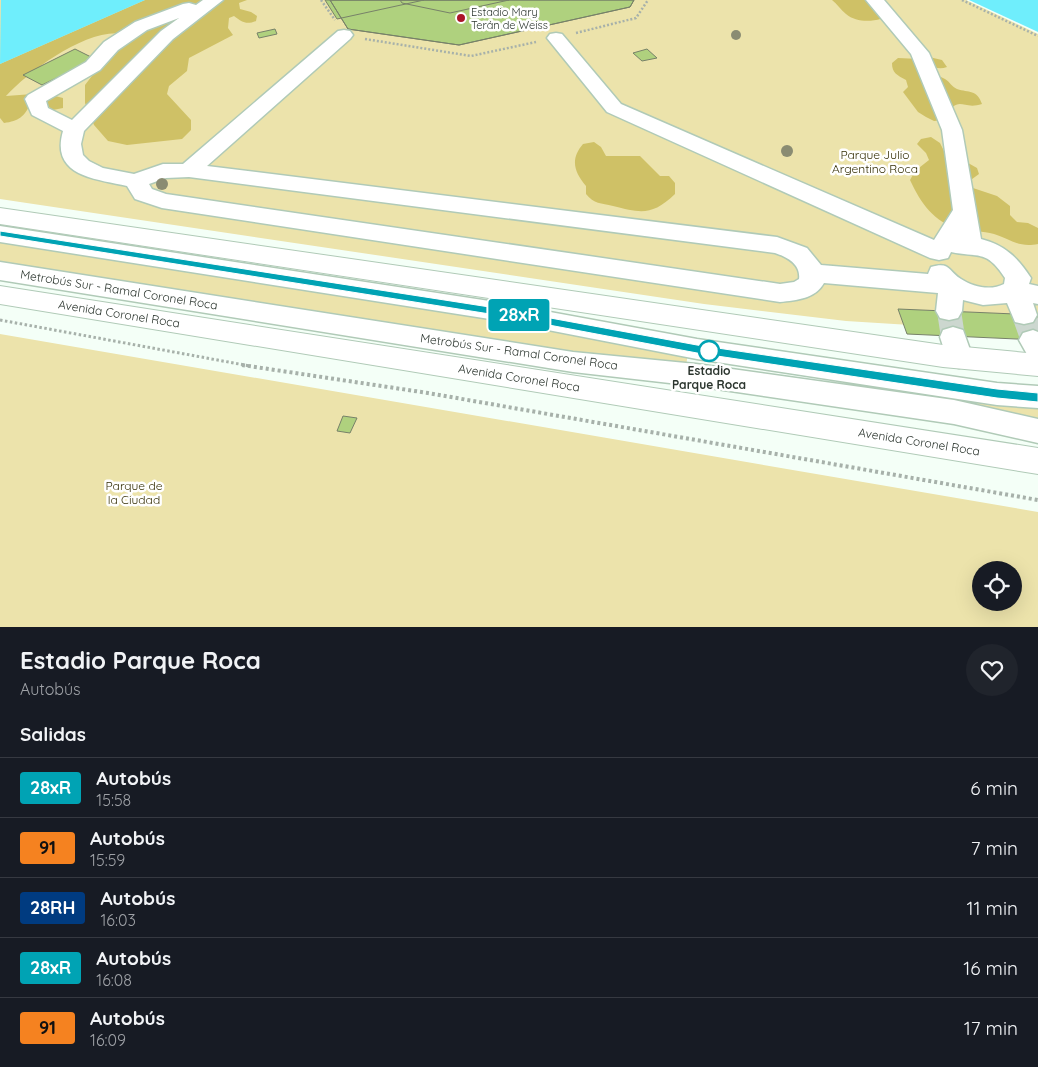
<!DOCTYPE html>
<html lang="es">
<head>
<meta charset="utf-8">
<style>
  body { margin:0; font-family:Quicksand,sans-serif; background:#20242c; color:#f1f3f6; height:100vh; display:flex; flex-direction:column; font-size:19px; white-space:nowrap }
  * { box-sizing:border-box; margin:0 }
  p { font-size:16px; color:#9ea1a6 }
  .icon { flex:none; width:28px; height:28px; fill:none; stroke:currentColor; stroke-width:2; stroke-linecap:round; stroke-linejoin:round }
  .map { position:relative; height:627px; overflow:hidden }
  .drawer { display:flex; flex-direction:column; background:#171b24; flex:1 }
  .drawer>* { flex:none }
  .badge { padding:0 10px; border-radius:4px; font-size:18px; line-height:32px }
  .buttons { position:absolute; left:972px; top:561px; display:grid; gap:10px }
  .buttons a { display:grid; place-items:center; width:50px; height:50px; border-radius:50%; background:#171b24; box-shadow:0 5px 20px #0002; font-size:25px }
  .map>.badge { position:absolute; translate:-50% -50%; box-shadow:0 0 0 2px #fff }
  h2 { padding:0 20px; font-size:19px; line-height:45px }
  .round { display:grid; place-items:center; flex:none; width:52px; height:52px; border-radius:26px; background:#20242c }
  .overview { display:flex; align-items:center; justify-content:space-between; height:85px; padding:0 20px }
  h1 { font-size:24px; font-weight:700; line-height:38px }
  ul { padding:0; list-style:none }
  li { display:flex; align-items:center; gap:15px; height:60px; padding:0 20px; border-top:1px solid #363941 }
  li div { flex:1 }
  li b { display:block; font-size:19px }
  li em { font-style:normal }
  li .badge { min-width:55px; font-weight:700; text-align:center }
  .map>svg:first-child { display:block }
  .green { fill:#ece3ab; fill-rule:evenodd }
  .forest { fill:#cfc166 }
  .water { fill:#6feefc }
  .building { fill:#afd17e; stroke:#778169 }
  .lines { fill:none; stroke-linecap:round; stroke-linejoin:round }
  .minor-tunnel { stroke:#ccd7cf; stroke-width:24; stroke-dasharray:24 12; stroke-linecap:butt }
  .minor-casing { stroke:#b0cab7; stroke-width:3 }
  .major-casing { stroke:#b0cab7; stroke-width:2 }
  .path-far2 { stroke:#a7b1aa; stroke-width:2.5; stroke-dasharray:2 2; stroke-linecap:butt }
  .path-far1 { stroke:#a7b1aa; stroke-width:3; stroke-dasharray:2.5 2.5; stroke-linecap:butt }
  .path { stroke:#a7b1aa; stroke-width:4; stroke-dasharray:3 3; stroke-linecap:butt }
  .minor { fill:#fff; fill-rule:evenodd }
  .major { fill:#fff; fill-rule:evenodd }
  .tree { fill:#8a8c72 }
  .line { fill:#00a3b4; stroke:#fff }
  .poi-dot { fill:#ab1529; stroke:#fff; stroke-width:2 }
  .stop-dot { fill:#fff; stroke:#00a3b4; stroke-width:2.5 }
  .labels { text-anchor:middle; stroke-width:5; stroke-linejoin:round; paint-order:stroke }
  .far-poi-label { font-size:11px; fill:#2b352e; stroke:#fff; text-anchor:start }
  .park-label { font-size:12px; fill:#342e05; stroke:#fff }
  .street-label { font-size:12px; fill:#2b352e; stroke:#fff }
  .stop-label { font-size:12px; font-weight:bold; fill:#2b352e; stroke:#fff }
</style>
</head>
<body>
<div class="map">
<svg width="1038" height="627" viewBox="0 0 1038 627">
  <rect width="100%" height="100%" fill="#f4fff7"/>
  <!-- green -->
  <path class="green" d="M0 0H966L1038 34V333L846 321 704 304 0 199Z
    M0 239 688 352 686 367 617 359 0 266Z
    M0 334 1038 512V627H0ZM981 570H1014V602H981Z
    M978 401 1038 404V427L976 407Z"/>
  <!-- forest -->
  <path class="forest" d="M145 0H247L239 3 240 9 251 12 257 16 256 21C246 25 242 22 234 16L229 18 228 28 233 35 189 58 187 71 169 86 167 94 191 120V130L182 139 127 145 108 141 94 125 85 103V85L124 34C88 27 29 71 6 96L33 94 51 95 63 98V108L53 110 46 105 31 103C24 117 19 121 4 123L0 118V64Z
    M832 0H882L892 10 893 14C881 21 859 25 846 14 841 10 837 4 832 0Z
    M929 57 942 60 947 67C936 71 926 63 916 67 924 74 936 74 945 79 950 82 952 87 957 89 969 93 977 89 982 104 961 111 959 92 944 120L934 121 926 117 918 112 903 92 908 87 906 80C897 75 892 73 892 63L898 58 920 59Z
    M931 137 940 143 945 153 961 159 977 168 979 174 968 182 970 187 997 196 1010 206V215L1017 222 1028 223 1038 228V244C1018 248 1011 239 994 234 983 231 971 231 960 229 933 222 921 203 910 180L915 171 929 160 926 153 917 144 921 139Z
    M594 142 601 147 606 156H640L660 176H669L675 183V194C652 216 641 213 613 206 601 203 594 204 586 194V186C574 172 570 159 583 144Z"/>
  <!-- water -->
  <path class="water" d="M1 0H145L0 64Z
    M969 0H1038V32Z"/>
  <!-- building -->
  <path class="building" d="M325 0H424L337 19Z
    M330 0H634L630 7 459 45 348 29Z
    M330 0H634L630 7 459 45 348 29Z
    M400 0H509L450 13 402 3Z
    M275 29 277 34 259 38 257 33Z
    M75 49 95 59 42 85 23 75Z
    M647 49 657 58 642 61 633 53Z
    M898 309 1038 315V340L907 334Z
    M343 416 357 418 350 433 337 431Z"/>
  <g class="lines">
    <!-- minor-tunnel -->
    <path class="minor-tunnel" d="M949 311 953 337
      M1024 315 1033 340"/>
    <!-- minor casing -->
    <g class="minor-casing">
      <path id="minor" d="M203 0H223L173 39 84 131 81 144 83 155 89 161 103 168 134 174 163 164H183L338 31 344 30 350 31 353 35 350 39 207 166 777 237 807 248 821 265 928 274 931 267C950 261 948 271 961 279 973 287 991 291 1004 284L1005 278C986 249 979 258 951 252L948 258 939 260 930 258 607 112 547 38 550 34 556 33 562 34 621 104 934 240 953 210 942 130 911 54 866 0H884L929 53 962 130 981 239C1005 245 1018 258 1031 278L1029 284 1038 286V304L1033 303 1037 315 1033 322 1024 324 1015 322 1007 303 983 305 963 300 962 311 958 318 949 320 940 318 936 311 938 293 824 283C815 299 797 300 780 302L162 208 135 199 127 186C95 179 50 176 63 131L32 115 25 99 28 95 86 62 104 42 135 22 183 4 189 3 196 5ZM179 18 161 31 72 120 48 108 46 101 100 70 118 50 147 30ZM189 177 775 253C787 257 801 264 799 279L794 282 780 284 166 194 152 189 149 184 166 178Z
        M0 226 496 302 697 339 997 383 1038 386V408L997 405 697 359 496 320 0 242Z
        M0 262 573 352 696 364 954 400 1038 419V443L954 424 696 386 573 372 0 280Z
        M953 327 963 330 973 358 969 365 959 368 949 365 940 337 943 330Z
        M1033 330 1038 332V359L1028 356 1019 340 1023 333Z"/>
    </g>
    <!-- major casing -->
    <g class="major-casing">
      <path id="major" d="M0 208 943 345 1038 354V376L943 367 0 224Z
        M0 286 1038 448V474L0 304Z"/>
    </g>
    <!-- path-far2 -->
    <path class="path-far2" d="M321 0 335 20
      M962 0 1038 36
      M576 33 636 18 648 0
      M365 39 471 56 536 42"/>
    <!-- path-far1 -->
    <path class="path-far1" d="M0 320 250 366"/>
    <!-- path -->
    <path class="path" d="M242 365 428 393 1038 500"/>
    <!-- minor -->
    <use href="#minor" class="minor"/>
    <!-- major -->
    <use href="#major" class="major"/>
  </g>
  <!-- trees -->
  <g class="tree">
    <circle cx="736" cy="35" r="5"/>
    <circle cx="787" cy="151" r="6"/>
    <circle cx="162" cy="184" r="6"/>
  </g>
  <!-- line -->
  <path class="line" d="M0 231 496 308 697 345 997 389 1038 393V402L997 398 697 353 496 315 0 236Z"/>
  <!-- markers -->
  <circle class="poi-dot" cx="461" cy="18" r="5"/>
  <circle class="stop-dot" cx="709" cy="351" r="10"/>
  <g class="labels">
    <!-- far-poi labels -->
    <g class="far-poi-label">
      <text x="471" y="16">Estadio Mary<tspan x="471" dy="13">Terán de Weiss</tspan></text>
    </g>
    <!-- park labels -->
    <g class="park-label">
      <text x="875" y="159">Parque Julio<tspan x="875" dy="14">Argentino Roca</tspan></text>
      <text x="134" y="490">Parque de<tspan x="134" dy="14">la Ciudad</tspan></text>
    </g>
    <!-- street labels -->
    <g class="street-label">
      <text transform="translate(119 290) rotate(9)" y="4">Metrobús Sur - Ramal Coronel Roca</text>
      <text transform="translate(119 314) rotate(9)" y="4">Avenida Coronel Roca</text>
      <text transform="translate(519 352) rotate(8)" y="4">Metrobús Sur - Ramal Coronel Roca</text>
      <text transform="translate(519 378) rotate(9)" y="4">Avenida Coronel Roca</text>
      <text transform="translate(919 442) rotate(9)" y="4">Avenida Coronel Roca</text>
    </g>
    <!-- stop labels -->
    <g class="stop-label">
      <text x="709" y="375">Estadio<tspan x="709" dy="14">Parque Roca</tspan></text>
    </g>
  </g>
</svg>
<div class="buttons">
<a><svg class="icon" aria-label="locate" viewBox="0 0 24 24"><circle cx="12" cy="12" r="6"/><path d="M12 2v4M12 18v4M2 12h4M18 12h4"/></svg></a>
</div>
<b class="badge" style="left:519px;top:315px;background:#00a3b4;color:#fff">28xR</b>
</div>
<section class="drawer">
<div class="overview"><div><h1>Estadio Parque Roca</h1><p>Autobús</p></div><a class="round"><svg class="icon" aria-label="heart" viewBox="0 0 24 24"><path d="M12 20l-8-8c-3-5 5-10 8-4 3-6 11-1 8 4z"/></svg></a></div>
<h2>Salidas</h2>
<ul>
<li><span class="badge" style="background:#00a3b4;color:#fff">28xR</span><div><b>Autobús</b><p>15:58</p></div><em>6 min</em></li>
<li><span class="badge" style="background:#f58220;color:#111">91</span><div><b>Autobús</b><p>15:59</p></div><em>7 min</em></li>
<li><span class="badge" style="background:#003b80;color:#fff">28RH</span><div><b>Autobús</b><p>16:03</p></div><em>11 min</em></li>
<li><span class="badge" style="background:#00a3b4;color:#fff">28xR</span><div><b>Autobús</b><p>16:08</p></div><em>16 min</em></li>
<li><span class="badge" style="background:#f58220;color:#111">91</span><div><b>Autobús</b><p>16:09</p></div><em>17 min</em></li>
</ul>
</section>
</body>
</html>
